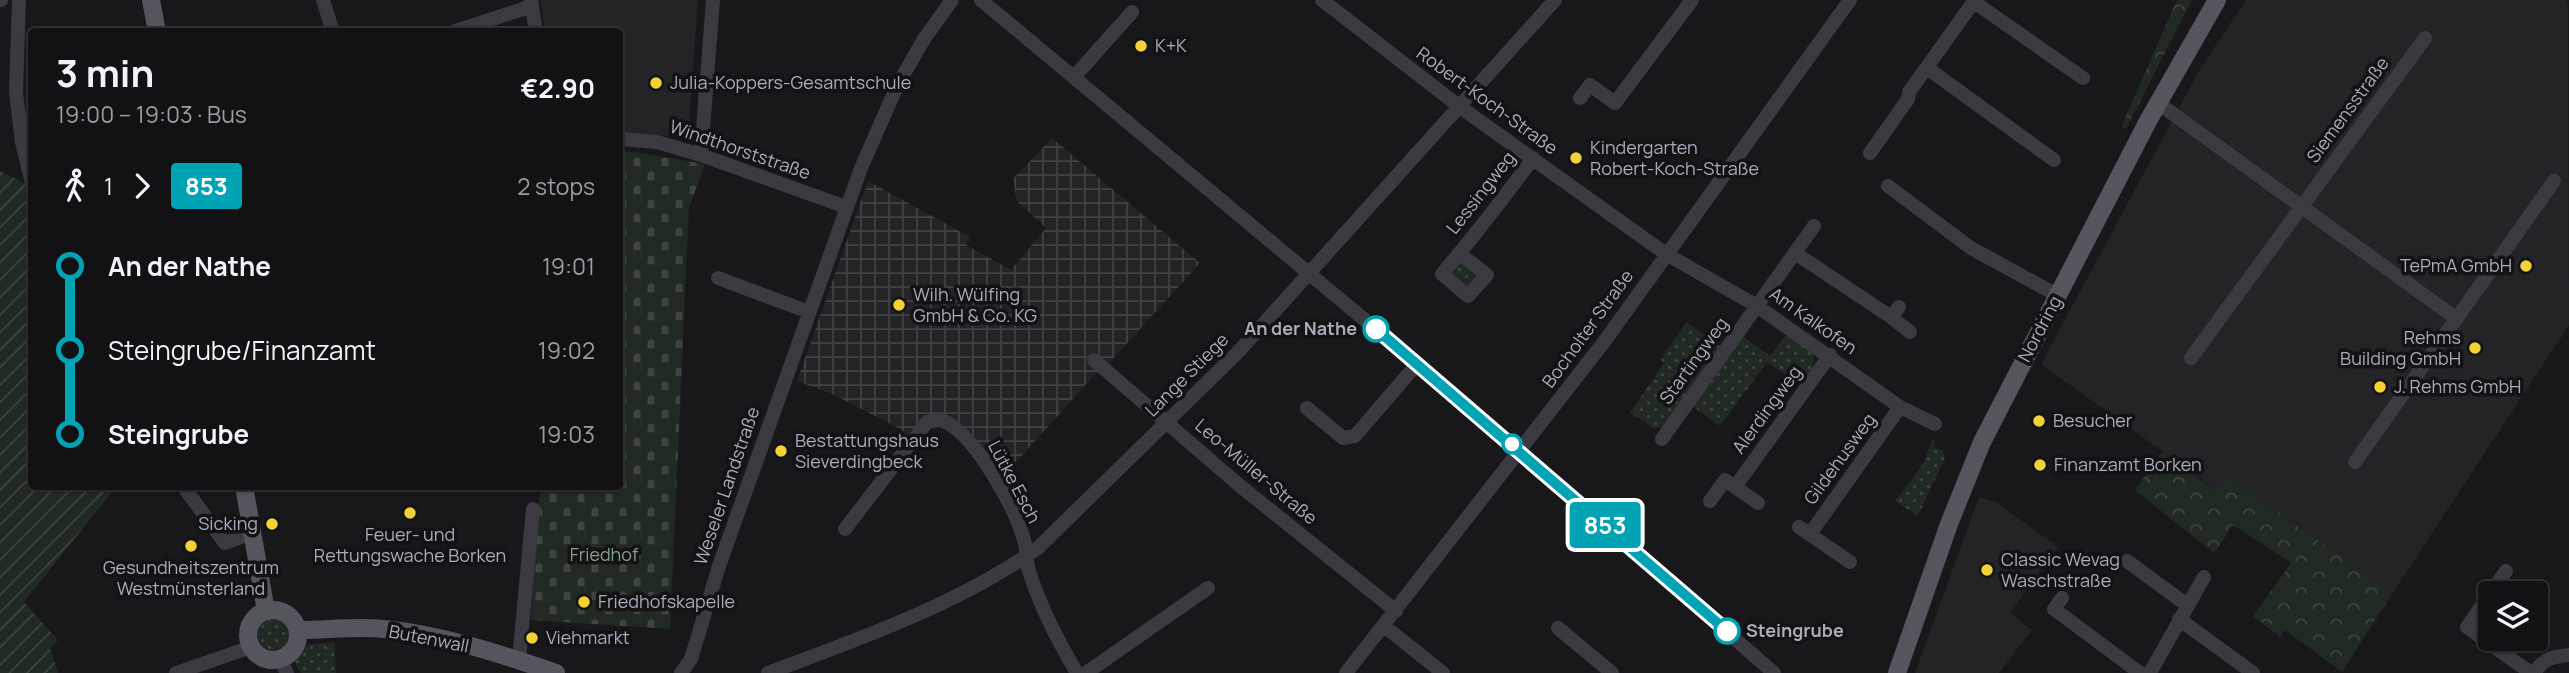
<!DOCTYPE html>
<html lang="en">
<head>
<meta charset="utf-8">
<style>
  body { margin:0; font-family:Manrope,sans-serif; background:#1b1a1c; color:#f1f3f6; height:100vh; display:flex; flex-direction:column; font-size:26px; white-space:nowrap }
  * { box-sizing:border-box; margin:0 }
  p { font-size:23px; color:#9c9da0 }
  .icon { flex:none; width:38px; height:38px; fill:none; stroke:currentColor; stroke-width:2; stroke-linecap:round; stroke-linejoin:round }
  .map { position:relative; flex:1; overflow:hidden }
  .sheet { position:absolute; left:28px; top:28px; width:595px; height:462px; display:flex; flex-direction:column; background:#121113; border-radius:7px; box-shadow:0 2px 5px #0004,0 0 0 2px #313133 }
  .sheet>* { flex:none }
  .badge { padding:0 14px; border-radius:5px; font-size:24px; line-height:46px }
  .controls { position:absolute; left:2478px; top:581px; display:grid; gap:14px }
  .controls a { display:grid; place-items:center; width:70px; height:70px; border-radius:7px; background:#121113; box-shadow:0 2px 5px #0004,0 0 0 2px #313133; font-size:35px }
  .map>.badge { position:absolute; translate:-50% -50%; box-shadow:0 0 0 4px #fff }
  .legs { display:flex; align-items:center; gap:10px; height:77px; padding:0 28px; font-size:23px }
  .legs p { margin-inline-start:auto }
  .overview { display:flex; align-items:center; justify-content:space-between; height:119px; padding:0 28px }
  h1 { font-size:38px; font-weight:700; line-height:52px }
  ul { padding:0 28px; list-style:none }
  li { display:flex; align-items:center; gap:24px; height:84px; font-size:26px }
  li i { display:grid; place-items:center; width:10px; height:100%; margin:0 9px; background:currentColor }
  li i::after { content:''; width:18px; height:18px; margin:-9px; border:5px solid; border-radius:50%; background:#121113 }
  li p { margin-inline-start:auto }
  li:first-child i { background:linear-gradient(#0000 50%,currentColor 0) }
  li:last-child i { background:linear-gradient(currentColor 50%,#0000 0) }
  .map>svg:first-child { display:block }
  .built { fill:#242326 }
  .industrial { fill:url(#industrial-grid) }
  .grass { fill:url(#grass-dots) }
  .forest { fill:url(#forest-crowns) }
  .cemetery { fill:url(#cemetery-stones) }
  .garden { fill:url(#garden-furrows) }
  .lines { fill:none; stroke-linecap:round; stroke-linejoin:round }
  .minor { stroke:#3a3a40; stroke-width:14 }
  .major { stroke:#54555d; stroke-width:18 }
  .line-1-casing { stroke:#fff; stroke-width:16 }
  .line-1 { stroke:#00a3b4; stroke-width:10 }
  .poi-dot { fill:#f2d236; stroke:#131214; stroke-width:2.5 }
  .stop-1-dot { fill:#fff; stroke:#00a3b4; stroke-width:3.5 }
  .labels { text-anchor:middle; stroke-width:7; stroke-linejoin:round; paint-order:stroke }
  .poi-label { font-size:18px; fill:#a9acb9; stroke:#131214; text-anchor:start }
  .street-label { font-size:18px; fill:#a9acb9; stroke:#131214 }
  .stop-label { font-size:18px; font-weight:bold; fill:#a9acb9; stroke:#131214; text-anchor:end }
  .park-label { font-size:18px; fill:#81a488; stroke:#131214 }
</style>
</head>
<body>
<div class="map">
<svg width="2569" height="673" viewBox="0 0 2569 673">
  <defs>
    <pattern id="industrial-grid" width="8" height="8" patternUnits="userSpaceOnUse" patternTransform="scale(1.75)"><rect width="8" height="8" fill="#242326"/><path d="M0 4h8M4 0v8" fill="none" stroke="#414043"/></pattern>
    <pattern id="grass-dots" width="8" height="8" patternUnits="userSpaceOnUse" patternTransform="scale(1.75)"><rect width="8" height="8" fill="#212923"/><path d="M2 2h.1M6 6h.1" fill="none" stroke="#3e4541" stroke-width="1.8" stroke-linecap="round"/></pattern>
    <pattern id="forest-crowns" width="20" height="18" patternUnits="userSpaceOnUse" patternTransform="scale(1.75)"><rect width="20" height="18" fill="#212923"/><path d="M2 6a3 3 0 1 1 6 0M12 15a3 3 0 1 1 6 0" fill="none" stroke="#3e4541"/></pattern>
    <pattern id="cemetery-stones" width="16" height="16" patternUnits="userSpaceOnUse" patternTransform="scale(1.75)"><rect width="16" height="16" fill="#212923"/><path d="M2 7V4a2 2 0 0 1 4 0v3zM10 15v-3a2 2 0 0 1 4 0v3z" fill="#3e4541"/></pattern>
    <pattern id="garden-furrows" width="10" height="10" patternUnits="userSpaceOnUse" patternTransform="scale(1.75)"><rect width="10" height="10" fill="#212923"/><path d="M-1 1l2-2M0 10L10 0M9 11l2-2" fill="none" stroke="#3e4541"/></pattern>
  </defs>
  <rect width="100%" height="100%" fill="#181719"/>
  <!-- built -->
  <path class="built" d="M540 0H698L688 137 620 134V32L545 31Z
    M2246 0H2566L2568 3 2569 325 2392 594 2227 475 2216 490 2041 364 2199 71Z
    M1979 497 1996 502 2058 547 2010 613 2032 630 1999 673H1915Z"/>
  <!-- industrial -->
  <path class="industrial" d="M1052 138 1200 263 1109 363 1099 374 1096 373 1000 480 951 418 907 438 902 430 830 393 797 381 868 181 970 237 966 245 1011 270 1046 228 1017 201 1013 179Z"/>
  <!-- grass -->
  <path class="grass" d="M1461 259 1481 276 1468 290 1449 274Z
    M1687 322 1721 347 1663 427 1655 429 1630 413 1664 363 1660 359Z
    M1787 334 1813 354C1817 366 1806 375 1800 385L1767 362 1720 426 1692 406 1742 336 1770 356Z
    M1932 440 1935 441 1934 447 1943 451 1945 458 1918 516 1895 501 1924 463Z
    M256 635a18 18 0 1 1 36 0a18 18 0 1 1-36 0Z
    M335 642 336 673H301L294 661 306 645Z"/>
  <!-- forest -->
  <path class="forest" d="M2177 0H2192L2126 129 2121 127Z
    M2162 452 2215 490 2227 475 2392 594 2342 672 2285 630 2280 637 2253 616 2291 563 2233 525 2214 553 2135 490Z"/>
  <!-- cemetery -->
  <path class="cemetery" d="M620 152H635L705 164 689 208 670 629 531 620 535 527 541 487 620 486Z"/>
  <!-- garden -->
  <path class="garden" d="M0 171 28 185 31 193 32 486 116 487 24 602 58 640 50 648 58 673H0Z"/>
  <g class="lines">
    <!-- minor -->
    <path class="minor" d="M0 0H1
      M19 0 16 92 22 142 32 183
      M323 0 333 32
      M531 0 536 32
      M981 0 1450 391 1774 673
      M1322 0 1460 107 1666 254 1757 306 1900 407 1935 424
      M1974 2 2083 78
      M453 32 532 6
      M1927 68 2054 160
      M1074 77 1132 12
      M1580 98 1590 85 1615 103 1692 0
      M2158 103 2457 319
      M620 139 657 142 701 155 846 207
      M1870 153 1908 99 1909 92 1975 0
      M701 155 713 0
      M1888 186 1971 248 2057 295
      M1459 253 1487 275 1468 296 1442 274C1474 236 1504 198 1533 158
      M1795 253 1891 317
      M718 278 809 312
      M1899 307 1891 317 1910 332
      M2191 358 2425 38
      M1094 360 1239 485 1396 611
      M1307 408 1343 438 1355 436 1417 364
      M1662 439 1814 226
      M2355 462 2554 181
      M183 486 225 543 252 533
      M1735 487 1830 355
      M1710 501 1725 480 1758 503
      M1799 527 1850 562
      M845 529 927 422C935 420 941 419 948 423 978 441 1017 510 1025 544 1027 553 1026 562 1029 571 1040 606 1058 641 1077 673
      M1810 534 1900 407
      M2127 561 2187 605
      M2491 593 2506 571
      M2490 594 2467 627 2531 673
      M2062 598 2054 609 2140 673
      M2179 619 2253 673
      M1384 626 1443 673
      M1558 628 1612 673
      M280 659 287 673
      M519 660 533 509
      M176 673 251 647
      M681 673 691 659 719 566 861 168 898 84 924 39 952 0
      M768 673C859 639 957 605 1038 548L1239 351 1555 0
      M1086 673 1208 588
      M1346 673 1604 342 1850 0
      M2150 673 2204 577
      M2534 673C2544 658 2552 657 2569 655"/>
    <!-- major -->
    <path class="major" d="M151 0 157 32
      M244 486 266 611
      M248 635a25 25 0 1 1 50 0a25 25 0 1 1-50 0Z
      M298 630C327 630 356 626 384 629 443 635 501 654 556 673
      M1897 673 1949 524 1982 442 2148 121 2217 0"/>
  </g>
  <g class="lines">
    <!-- line-1 casing -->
    <g class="line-1-casing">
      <path id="line-1" d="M1376 329 1727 631"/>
    </g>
    <!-- line-1 -->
    <use href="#line-1" class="line-1"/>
  </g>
  <!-- markers -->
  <g class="poi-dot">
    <circle cx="1141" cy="46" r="7"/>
    <circle cx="656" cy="83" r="7"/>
    <circle cx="1576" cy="158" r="7"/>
    <circle cx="2526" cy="266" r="7"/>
    <circle cx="899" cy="305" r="7"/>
    <circle cx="2475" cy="348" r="7"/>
    <circle cx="2380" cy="387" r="7"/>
    <circle cx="2039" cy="421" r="7"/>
    <circle cx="781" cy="451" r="7"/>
    <circle cx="2040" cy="465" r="7"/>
    <circle cx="410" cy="513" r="7"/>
    <circle cx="272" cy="524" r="7"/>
    <circle cx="191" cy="546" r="7"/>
    <circle cx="1987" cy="570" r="7"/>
    <circle cx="584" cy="602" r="7"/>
    <circle cx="532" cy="638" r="7"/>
  </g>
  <g class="stop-1-dot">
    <circle cx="1376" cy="329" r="12"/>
    <circle cx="1512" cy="444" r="9"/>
    <circle cx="1727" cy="631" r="12"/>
  </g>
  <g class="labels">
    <!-- poi labels -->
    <g class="poi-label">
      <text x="1155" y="52">K+K</text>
      <text x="670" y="89">Julia-Koppers-Gesamtschule</text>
      <text x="1590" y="154">Kindergarten<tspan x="1590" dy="21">Robert-Koch-Straße</tspan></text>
      <text x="2512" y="272" text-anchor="end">TePmA GmbH</text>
      <text x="913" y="301">Wilh. Wülfing<tspan x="913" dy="21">GmbH &amp; Co. KG</tspan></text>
      <text x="2461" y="344" text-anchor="end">Rehms<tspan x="2461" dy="21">Building GmbH</tspan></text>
      <text x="2394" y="393">J. Rehms GmbH</text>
      <text x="2053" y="427">Besucher</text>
      <text x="795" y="447">Bestattungshaus<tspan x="795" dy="21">Sieverdingbeck</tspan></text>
      <text x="2054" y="471">Finanzamt Borken</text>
      <text x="258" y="530" text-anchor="end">Sicking</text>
      <text x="410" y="541" text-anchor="middle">Feuer- und<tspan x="410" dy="21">Rettungswache Borken</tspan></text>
      <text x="2001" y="566">Classic Wevag<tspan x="2001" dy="21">Waschstraße</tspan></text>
      <text x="191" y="574" text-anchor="middle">Gesundheitszentrum<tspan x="191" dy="21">Westmünsterland</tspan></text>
      <text x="598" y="608">Friedhofskapelle</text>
      <text x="546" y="644">Viehmarkt</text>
    </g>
    <!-- street labels -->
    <g class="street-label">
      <text transform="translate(1487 101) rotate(36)" y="6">Robert-Koch-Straße</text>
      <text transform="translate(2348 110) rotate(-54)" y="6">Siemensstraße</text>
      <text transform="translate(740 150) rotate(19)" y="6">Windthorststraße</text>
      <text transform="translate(1481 193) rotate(-52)" y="6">Lessingweg</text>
      <text transform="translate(1813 321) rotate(35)" y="6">Am Kalkofen</text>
      <text transform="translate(1588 329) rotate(-54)" y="6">Bocholter Straße</text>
      <text transform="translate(2040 329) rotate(-62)" y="6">Nordring</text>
      <text transform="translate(1694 361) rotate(-54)" y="6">Startingweg</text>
      <text transform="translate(1187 375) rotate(-45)" y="6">Lange Stiege</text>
      <text transform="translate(1767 410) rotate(-54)" y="6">Alerdingweg</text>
      <text transform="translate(1840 459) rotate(-54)" y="6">Gildehusweg</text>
      <text transform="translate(1256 472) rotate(40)" y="6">Leo-Müller-Straße</text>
      <text transform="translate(1014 482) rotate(62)" y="6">Lütke Esch</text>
      <text transform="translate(727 486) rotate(-71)" y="6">Weseler Landstraße</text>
      <text transform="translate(429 639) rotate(11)" y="6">Butenwall</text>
    </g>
    <!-- stop labels -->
    <g class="stop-label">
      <text x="1357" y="335">An der Nathe</text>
      <text x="1746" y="637" text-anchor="start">Steingrube</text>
    </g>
    <!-- park labels -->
    <g class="park-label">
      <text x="604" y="561">Friedhof</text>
    </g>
  </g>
</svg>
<div class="controls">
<a><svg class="icon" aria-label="layers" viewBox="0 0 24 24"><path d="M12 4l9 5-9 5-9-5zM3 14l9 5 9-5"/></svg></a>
</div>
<b class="badge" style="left:1605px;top:525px;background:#00a3b4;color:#fff">853</b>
<section class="sheet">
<div class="overview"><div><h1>3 min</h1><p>19:00 – 19:03 · Bus</p></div><b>€2.90</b></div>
<div class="legs"><svg class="icon" aria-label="walk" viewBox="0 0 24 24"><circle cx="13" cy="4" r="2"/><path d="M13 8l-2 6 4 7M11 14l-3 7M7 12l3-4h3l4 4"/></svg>1<svg class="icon" aria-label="forward" viewBox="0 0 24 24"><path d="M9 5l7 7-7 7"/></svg><b class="badge" style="background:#00a3b4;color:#fff">853</b><p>2 stops</p></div>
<ul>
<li><i style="color:#00a3b4"></i><b>An der Nathe</b><p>19:01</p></li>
<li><i style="color:#00a3b4"></i><span>Steingrube/Finanzamt</span><p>19:02</p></li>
<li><i style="color:#00a3b4"></i><b>Steingrube</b><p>19:03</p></li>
</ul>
</section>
</div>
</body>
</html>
